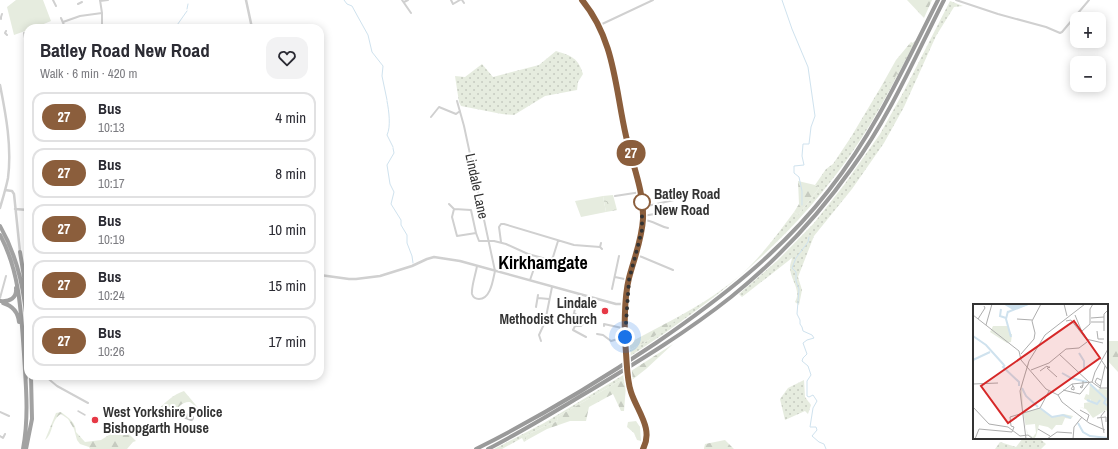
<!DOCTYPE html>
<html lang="en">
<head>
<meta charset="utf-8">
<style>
  body { margin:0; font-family:"Archivo Narrow",sans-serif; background:#f2f2f3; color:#2b2b33; height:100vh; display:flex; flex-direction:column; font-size:15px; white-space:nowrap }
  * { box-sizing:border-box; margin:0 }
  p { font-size:13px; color:#7c7c81 }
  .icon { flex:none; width:22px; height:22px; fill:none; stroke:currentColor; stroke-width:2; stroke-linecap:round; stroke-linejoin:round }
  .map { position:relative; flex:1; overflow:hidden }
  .drawer { position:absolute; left:24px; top:24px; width:300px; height:356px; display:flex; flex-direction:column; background:#fff; border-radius:12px; box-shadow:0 2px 10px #0003 }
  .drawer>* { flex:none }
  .badge { padding:0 8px; border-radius:13px; font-size:14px; line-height:26px }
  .buttons { position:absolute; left:1070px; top:12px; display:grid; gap:8px }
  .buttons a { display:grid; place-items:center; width:36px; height:36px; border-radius:8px; background:#fff; box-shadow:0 2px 10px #0003; font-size:20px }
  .you { position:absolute; width:20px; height:20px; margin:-10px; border:3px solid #fff; border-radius:50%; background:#1a73e8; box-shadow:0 0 0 6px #1a73e833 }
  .map>.badge { position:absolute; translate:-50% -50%; box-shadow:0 0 0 2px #fff }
  .round { display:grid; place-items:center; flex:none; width:42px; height:42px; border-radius:12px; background:#f2f2f3 }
  .overview { display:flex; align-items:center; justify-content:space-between; height:68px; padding:0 16px }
  h1 { font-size:19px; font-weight:800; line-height:30px }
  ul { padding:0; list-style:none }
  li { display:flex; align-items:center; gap:12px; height:50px; margin:0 8px 6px; padding:0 8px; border:2px solid #e1e1e2; border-radius:12px }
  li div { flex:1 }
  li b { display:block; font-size:15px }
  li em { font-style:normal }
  li .badge { min-width:44px; font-weight:700; text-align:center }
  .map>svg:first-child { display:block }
  .grass { fill:url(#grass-dots) }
  .forest { fill:url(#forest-firs) }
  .park { fill:url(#park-crowns) }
  .pitch { fill:#e6ecdf }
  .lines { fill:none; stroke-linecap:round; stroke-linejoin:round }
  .stream { stroke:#cfe2ee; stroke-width:1 }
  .taxiway { stroke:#c4c4c4; stroke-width:6 }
  .pedestrian { stroke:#d0d0d0; stroke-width:1.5 }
  .minor { stroke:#d0d0d0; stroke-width:2 }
  .tertiary { stroke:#d0d0d0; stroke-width:2.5 }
  .trunk { stroke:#a2a2a2; stroke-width:4 }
  .motorway { stroke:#9a9a9a; stroke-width:4 }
  .line-casing { stroke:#fff; stroke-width:9 }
  .line { stroke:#8b5e3c; stroke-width:6 }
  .walk { stroke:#333; stroke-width:4; stroke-dasharray:0 7.2 }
  .stop-dot { fill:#fff; stroke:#8b5e3c; stroke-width:2 }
  .poi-dot { fill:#e63946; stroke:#fff; stroke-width:1.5 }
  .labels { text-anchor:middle; stroke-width:4; stroke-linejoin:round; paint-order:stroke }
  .street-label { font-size:14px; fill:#333; stroke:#fff }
  .stop-label { font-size:14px; font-weight:bold; fill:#333; stroke:#fff; text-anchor:start }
  .poi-label { font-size:14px; font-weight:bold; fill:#333; stroke:#fff; text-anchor:end }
  .district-label { font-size:18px; font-weight:bold; fill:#000; stroke:#fff }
  .inset-river { fill:none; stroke:#cfe2ee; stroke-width:2 }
  .inset-road { fill:none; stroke:#adadad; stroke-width:1 }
  .view { fill:#d62828; fill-opacity:0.15; stroke:#d62828; stroke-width:2 }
  .inset-edge { fill:none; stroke:#333; stroke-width:2 }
</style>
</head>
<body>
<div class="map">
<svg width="1118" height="449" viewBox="0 0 1118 449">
  <defs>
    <pattern id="grass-dots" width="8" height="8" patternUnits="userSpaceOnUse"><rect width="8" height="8" fill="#e6ecdf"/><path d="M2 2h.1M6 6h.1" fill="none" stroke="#c6cbc0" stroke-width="1.8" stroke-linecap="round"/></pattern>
    <pattern id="forest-firs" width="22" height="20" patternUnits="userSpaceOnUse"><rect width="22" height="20" fill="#e6ecdf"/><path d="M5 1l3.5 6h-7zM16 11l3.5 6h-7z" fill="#c6cbc0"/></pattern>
    <pattern id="park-crowns" width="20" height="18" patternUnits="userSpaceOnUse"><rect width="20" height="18" fill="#e6ecdf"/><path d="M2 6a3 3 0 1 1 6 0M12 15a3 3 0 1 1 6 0" fill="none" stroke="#c6cbc0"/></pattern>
  </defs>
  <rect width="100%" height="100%" fill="#fff"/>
  <!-- grass -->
  <path class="grass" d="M950 1 963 6 954 7 936 36 904 107 884 143 852 189 814 236 798 277 802 290 799 305 795 302C802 290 790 280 790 267 790 264 792 260 792 258L742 297 739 294 778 260 814 223 844 185 880 134 904 91Z
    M916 40C896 78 877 116 853 151 793 239 717 300 629 357L628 351 649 340 677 319 676 318C700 305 724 290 745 271 763 254 779 232 794 212L798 215 819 188 815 185 826 169 833 164 851 137 882 85C890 80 891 73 895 66 901 57 909 53 911 42L913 43Z
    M556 51C572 56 578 58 583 74L578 82 577 90 545 96 514 115 502 114 461 106 459 102 455 76 465 77 482 64 493 77 539 65Z
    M625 374V382L621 380 557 417 558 421 543 427 525 436 527 440 524 442 522 438 502 449H494L544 423Z
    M804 380 805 397 811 405 808 414 805 411 785 420 780 399 788 388Z
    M1023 438H1039L1046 444 1041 449H995L1000 442 1016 447Z"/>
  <!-- forest -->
  <path class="forest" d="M907 0H932L924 18Z
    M911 42 909 50 902 64 896 66 899 69 892 83 887 82 882 85 896 60Z
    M798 181 815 185 819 188 798 215 794 212 799 204Z
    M676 318 677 320 649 340 628 351 627 344Z
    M1107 341H1118V372L1107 360Z
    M673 344 646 369 632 380 631 371Z
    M621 380 625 382 626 386 624 411H621L613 394 589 407 586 421H570L547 429 527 440 525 436 543 427 558 421 557 417Z
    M184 391 200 410 190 402C179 402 180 409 171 413L168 411H157C164 403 174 394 184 391Z
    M61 412C69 418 76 423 76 432L85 442 101 440 117 430 124 429 136 441 133 442 127 449H90L89 447 80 444 77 440 74 429 68 419 61 414C50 421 54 433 45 440L56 413Z
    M636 421 640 427 641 441 637 440 634 433 627 427 628 422Z
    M725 440 734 449H704V448L705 444Z"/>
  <!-- park -->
  <path class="park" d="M613 195 617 210 606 212 603 196Z"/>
  <!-- pitch -->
  <path class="pitch" d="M16 0H43L51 21 34 28H28V30L14 35 7 7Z
    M603 196 606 212 581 217 575 201Z"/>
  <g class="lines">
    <!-- stream -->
    <path class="stream" d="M344 0 347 4 352 6 358 17 368 35 372 52 383 66 382 76 387 100
      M782 0 792 29 808 67 815 116 811 127 809 144H803L802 156 804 165 794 166V173L799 177 802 191V205
      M187 9 188 4
      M175 28 187 11
      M387 101C389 111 391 127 387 135L393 147
      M393 148 394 153 387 165 390 184 394 192 391 204 401 220V225L407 235V243L412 256 413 263
      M809 237 808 242 796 258 792 268 796 272V281L799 289 797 314 800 320V324L802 327 803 331 812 335 814 338 807 340 803 343 807 354 803 358 802 361 808 366 811 375 807 381V396L809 397 813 395 817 401 813 408 810 427H816L817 430 812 436 819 442 824 444 826 449"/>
    <!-- taxiway -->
    <path class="taxiway" d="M186 416 191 418"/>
    <!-- pedestrian -->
    <path class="pedestrian" d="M78 411 85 415"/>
    <!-- minor -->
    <path class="minor" d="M53 0 56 6
      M100 0 102 13V28
      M402 0 411 13
      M451 0 453 4 460 0
      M462 0 464 3
      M956 0 998 14 1046 27 1060 33 1062 32 1089 0
      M100 1 108 0
      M404 2 408 0
      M78 4 82 2
      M61 18 64 25
      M1 19V17L2 14
      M63 22 80 16 102 13
      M600 25 653 0
      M6 31 5 33 7 35
      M24 33 27 48
      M457 101 464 126 495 271C493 279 491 299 479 299 475 299 473 297 472 294 471 287 476 273 477 266
      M431 117 439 107 456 114 460 111
      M615 196 641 192
      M449 204 454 209
      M643 207 674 200
      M643 216 660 213H675
      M643 220C653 220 658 226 668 228
      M476 233 457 236 452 217 454 209 471 210 476 233 479 241H494L506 244 528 254 550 260 553 257 558 241
      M501 242 499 227 501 224H504L574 245 600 247
      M601 243 600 247 602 249
      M636 255 642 257 673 270
      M615 277 629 280
      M530 280 538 257
      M612 289 619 256
      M0 298 6 276
      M538 298 549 299
      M536 307 538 295
      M574 313 583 319 584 323 581 326H576L572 322C574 313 576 303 579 294
      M546 318 557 322
      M575 326 573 330 586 337
      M604 326V324L622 328
      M625 333 622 328 625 324
      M597 334 603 335 611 341 625 337
      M541 341 539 335 545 322 552 287
      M45 376 57 386 88 403
      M27 378 28 372
      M0 412 9 416
      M0 436 3 438 5 434"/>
    <!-- tertiary -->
    <path class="tertiary" d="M246 0 252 28
      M582 0C615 40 615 88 626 136 632 164 644 190 643 219 642 239 634 259 629 278 624 298 624 333 626 353 627 366 627 380 631 392 637 411 653 429 643 449
      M0 85C6 115 12 147 8 178 6 188 3 198 0 208
      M5 190 12 191 14 194 20 252
      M15 209 28 210
      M320 275 349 279H356L380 276 412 266 427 259 434 257 460 261 616 304H627"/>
    <!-- trunk -->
    <path class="trunk" d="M0 226C19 259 25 295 28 332
      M0 235C20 272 21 313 24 354 26 387 29 417 23 449
      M20 252 26 289
      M0 301C10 302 17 298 16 288
      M3 303C13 306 18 312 19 322
      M26 449 32 419 31 376"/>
    <!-- motorway -->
    <path class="motorway" d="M476 449C538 418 598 382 656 343 720 299 781 252 829 190 875 132 905 65 938 0
      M488 449C523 431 557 410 591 390 639 361 687 332 731 297 777 260 818 216 852 168 890 116 915 57 944 0"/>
  </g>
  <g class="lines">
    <!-- line casing -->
    <g class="line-casing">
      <path id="line" d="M582 0C615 40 615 88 626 136 632 164 644 190 643 219 642 239 634 259 629 278 624 298 624 332 626 353 627 366 627 380 631 392 637 411 654 429 643 449"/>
    </g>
    <!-- line -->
    <use href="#line" class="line"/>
    <!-- walk -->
    <path class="walk" d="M625 337 629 280 642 230V200V202"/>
  </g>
  <!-- markers -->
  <circle class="stop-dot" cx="642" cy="202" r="8"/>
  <g class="poi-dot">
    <circle cx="605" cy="311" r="4"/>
    <circle cx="95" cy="420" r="4"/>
  </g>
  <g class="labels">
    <!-- street labels -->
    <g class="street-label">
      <text transform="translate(477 186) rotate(78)" y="5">Lindale Lane</text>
    </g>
    <!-- stop labels -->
    <g class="stop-label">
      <text x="654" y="199">Batley Road<tspan x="654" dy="16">New Road</tspan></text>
    </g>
    <!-- poi labels -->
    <g class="poi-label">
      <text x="597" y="308">Lindale<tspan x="597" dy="16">Methodist Church</tspan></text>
      <text x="103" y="417" text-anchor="start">West Yorkshire Police<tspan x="103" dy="16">Bishopgarth House</tspan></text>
    </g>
    <!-- district labels -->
    <g class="district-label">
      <text x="543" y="269">Kirkhamgate</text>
    </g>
  </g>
  <!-- overview -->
  <g transform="translate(973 304)">
    <rect width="135" height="135" fill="#fff"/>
    <path d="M55 59 56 60 50 75 49 83 50 109 66 104 79 113 91 110 100 112 98 115 92 114 89 121H83L79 126 75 123 66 121 63 132 61 135 58 133 60 135 54 129 48 97V84L50 75ZM62 120 63 129 60 133 55 130 52 121Z" fill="#e6ecdf" fill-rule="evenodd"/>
    <path d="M34 18 37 30H39L38 38 34 39 17 28 20 22H34Z" fill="#e6ecdf"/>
    <path d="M117 79 125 86 127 84 135 86V109L133 106 120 114 113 105 106 103 111 104V99L118 98V95L116 98 111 95 113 90 116 91Z" fill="#e6ecdf"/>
    <path d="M30 0H55V1L40 6Z" fill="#cfe2ee"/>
    <path class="inset-river" d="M28 5 27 12 33 14M35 7 33 15 38 33M35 8 55 0M0 32 13 41 31 61M106 49 111 57V64M0 56 17 48M32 61 30 63 46 78V82M89 69 98 74 114 78M117 80 133 95 131 99 135 102M49 84 53 92 65 103M114 96 124 100 127 96M67 104 79 113 90 111 98 114M105 119 110 128 117 132 135 134"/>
    <path class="inset-road" d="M91 0 94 12M0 11 46 47 48 56 73 85 85 91 89 98 116 119 132 126M102 11 109 28M118 14 131 13M5 15 12 4 11 2M44 15 59 16M93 17 98 16 113 35 130 39M118 18H131M13 21 19 0M109 27 117 20V5L120 0M124 27 125 35H131M131 27V10L135 6M110 29 135 66M48 50 61 35 62 29 59 17 68 0M86 50 117 79M74 64 84 73M58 66 76 59 93 45 106 44 114 38M67 67 74 62 76 64 77 63H74M110 77V81L107 83 109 84 110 81M119 78 122 68 135 45M119 78 127 84H135M0 80 25 79M99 80 100 82 101 83V86L98 85 100 82M127 82 122 78 124 74 128 76M127 84 132 62M90 86 107 90 116 79M85 91 99 80 119 78M0 103 16 120 35 123 47 132 55 131 60 135M107 106 116 111 114 117M124 114 133 113V118M38 122 37 113 67 104 76 87M65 125 77 132M131 129 128 112 132 107M2 135 6 125 39 128 41 123 38 122M53 135 47 87 56 57 72 31 112 0M74 135 84 128 99 129M100 135 101 123 109 113"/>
    <path class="view" d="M101 17 127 54 35 119 8 82Z"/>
    <rect width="135" height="135" class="inset-edge"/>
  </g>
</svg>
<div class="buttons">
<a>+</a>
<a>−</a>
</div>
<div class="you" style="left:625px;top:337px"></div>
<b class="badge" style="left:631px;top:153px;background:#8b5e3c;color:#fff">27</b>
<section class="drawer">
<div class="overview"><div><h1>Batley Road New Road</h1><p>Walk · 6 min · 420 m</p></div><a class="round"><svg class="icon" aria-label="heart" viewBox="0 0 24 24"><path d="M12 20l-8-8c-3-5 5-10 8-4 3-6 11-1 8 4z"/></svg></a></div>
<ul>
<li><span class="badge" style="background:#8b5e3c;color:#fff">27</span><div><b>Bus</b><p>10:13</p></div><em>4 min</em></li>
<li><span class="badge" style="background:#8b5e3c;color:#fff">27</span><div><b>Bus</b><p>10:17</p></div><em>8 min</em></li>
<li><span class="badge" style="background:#8b5e3c;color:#fff">27</span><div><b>Bus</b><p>10:19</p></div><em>10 min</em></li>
<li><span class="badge" style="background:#8b5e3c;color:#fff">27</span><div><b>Bus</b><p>10:24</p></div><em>15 min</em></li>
<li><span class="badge" style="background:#8b5e3c;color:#fff">27</span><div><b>Bus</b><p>10:26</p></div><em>17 min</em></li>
</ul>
</section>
</div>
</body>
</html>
